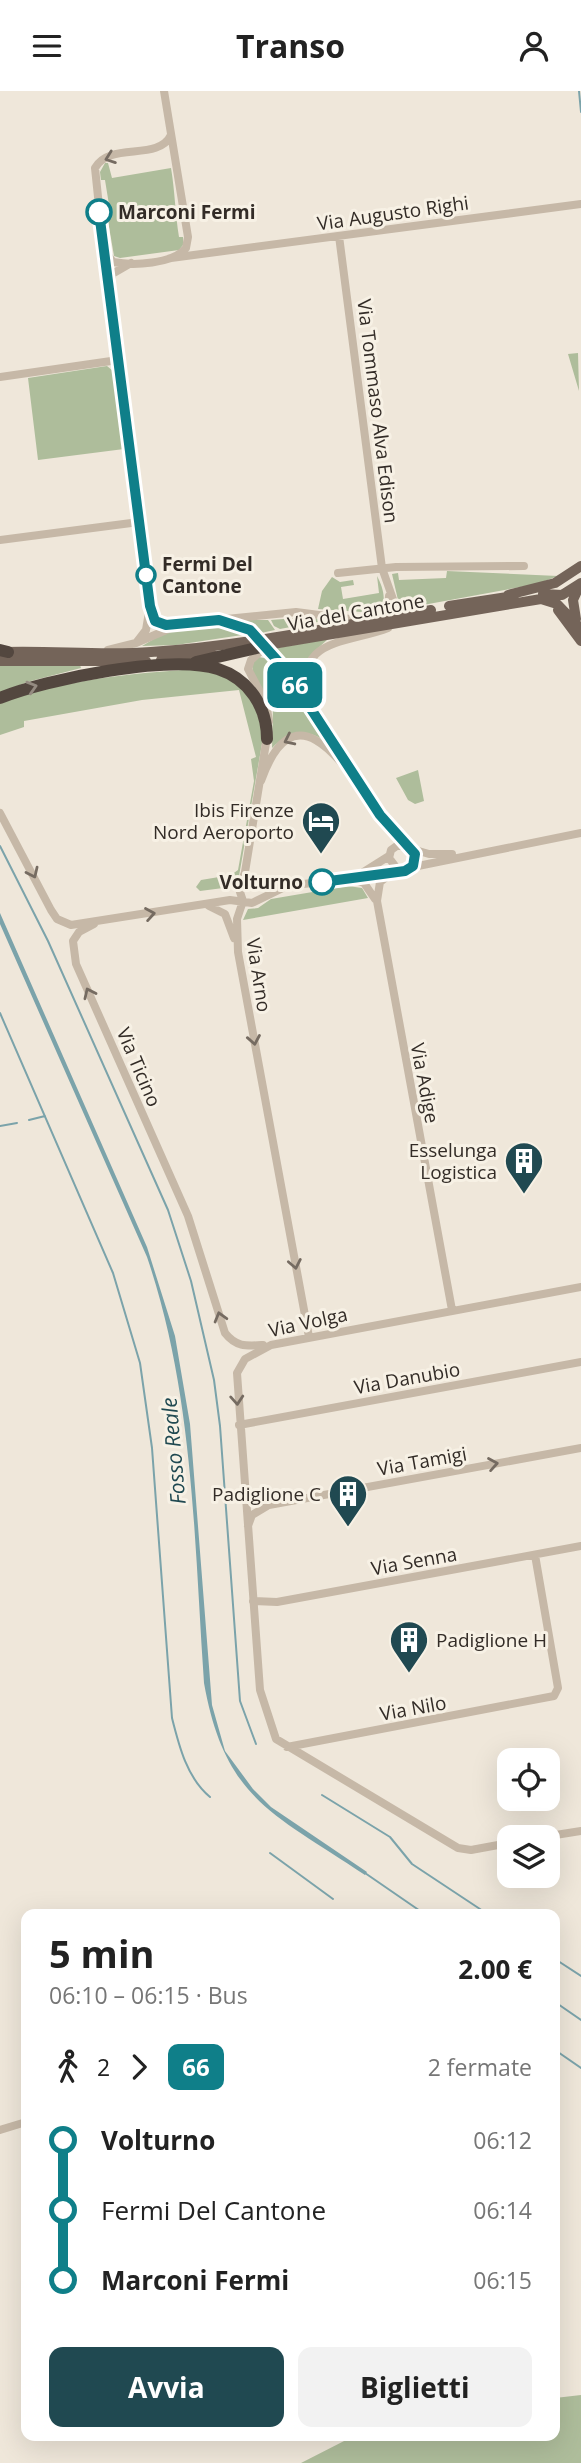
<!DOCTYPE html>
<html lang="it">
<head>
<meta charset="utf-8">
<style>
  body { margin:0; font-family:"Open Sans",sans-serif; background:#f2f2f2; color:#222; height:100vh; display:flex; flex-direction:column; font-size:26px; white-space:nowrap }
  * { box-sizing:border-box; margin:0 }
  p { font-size:23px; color:#767676 }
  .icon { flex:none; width:38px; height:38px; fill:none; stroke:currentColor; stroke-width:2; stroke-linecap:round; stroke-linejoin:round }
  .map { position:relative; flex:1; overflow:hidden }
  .panel { position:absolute; left:21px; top:1818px; width:539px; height:532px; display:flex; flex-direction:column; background:#fff; border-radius:14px; box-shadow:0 7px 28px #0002 }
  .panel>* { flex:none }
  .badge { padding:0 14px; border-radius:10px; font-size:24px; line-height:46px }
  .fabs { position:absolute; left:497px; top:1657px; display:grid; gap:14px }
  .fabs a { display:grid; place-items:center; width:63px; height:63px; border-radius:14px; background:#fff; box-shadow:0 7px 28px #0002; font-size:35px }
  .map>.badge { position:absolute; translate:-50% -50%; box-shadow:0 0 0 4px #fff }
  .legs { display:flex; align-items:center; gap:10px; height:77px; padding:0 28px; font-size:23px }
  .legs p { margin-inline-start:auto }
  .overview { display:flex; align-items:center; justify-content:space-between; height:119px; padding:0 28px }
  h1 { font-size:38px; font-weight:700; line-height:52px }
  .cta { display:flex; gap:14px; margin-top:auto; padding:14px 28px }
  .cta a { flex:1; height:80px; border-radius:14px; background:#204951; color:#fff; font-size:28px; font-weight:700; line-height:80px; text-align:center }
  .cta a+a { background:#f2f2f2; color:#222 }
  ul { padding:0 28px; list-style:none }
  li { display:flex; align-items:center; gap:24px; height:70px; font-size:26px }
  li i { display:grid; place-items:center; width:10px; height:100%; margin:0 9px; background:currentColor }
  li i::after { content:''; width:18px; height:18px; margin:-9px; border:5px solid; border-radius:50%; background:#fff }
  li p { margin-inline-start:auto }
  li:first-child i { background:linear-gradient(#0000 50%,currentColor 0) }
  li:last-child i { background:linear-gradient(currentColor 50%,#0000 0) }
  header { display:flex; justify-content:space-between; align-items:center; height:91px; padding:0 28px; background:#fff; font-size:32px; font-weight:700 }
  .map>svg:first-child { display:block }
  .green { fill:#aebd9b }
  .water { fill:#7ba3aa }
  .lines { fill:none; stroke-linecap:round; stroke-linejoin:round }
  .stream { stroke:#7ba3aa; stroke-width:2 }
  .minor { stroke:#c6b8a7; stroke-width:8 }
  .major { stroke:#746459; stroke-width:10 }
  .highway { stroke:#53473f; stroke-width:12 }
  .oneway { stroke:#756b61 }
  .oneway2 { stroke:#958b81 }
  .line-1-casing { stroke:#fff; stroke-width:16 }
  .line-1 { stroke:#0f7f89; stroke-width:10 }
  .stop-1-dot { fill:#fff; stroke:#0f7f89; stroke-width:3.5 }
  .labels { text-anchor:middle; stroke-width:6; stroke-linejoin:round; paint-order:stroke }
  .stop-label { font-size:19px; font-weight:bold; fill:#332c27; stroke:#f7f1e5; text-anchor:start }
  .street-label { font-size:19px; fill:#332c27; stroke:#f7f1e5 }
  .poi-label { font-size:19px; fill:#332c27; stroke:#f7f1e5; text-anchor:end }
  .water-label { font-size:21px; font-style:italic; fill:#204951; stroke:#f7f1e5 }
</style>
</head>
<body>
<header><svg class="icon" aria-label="menu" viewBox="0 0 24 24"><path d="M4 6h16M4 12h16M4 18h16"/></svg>Transo<svg class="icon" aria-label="person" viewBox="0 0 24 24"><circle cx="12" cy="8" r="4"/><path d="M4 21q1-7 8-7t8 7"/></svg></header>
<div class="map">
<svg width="581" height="2372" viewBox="0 0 581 2372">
  <rect width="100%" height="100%" fill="#efe7da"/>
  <!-- green -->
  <path class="green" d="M105 72H108L112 87 171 77C175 101 175 122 179 146H183V154L179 159 120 167 114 165 107 124 110 120 105 89H101L100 81Z
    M578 262 579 300 568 263Z
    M107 275 113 280 124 358 38 369 28 287Z
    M447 480 558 485 537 493 423 514 409 516 398 509 392 483 398 482 399 489 446 487Z
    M377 485C383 496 389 514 376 522L318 518 322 500 332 486 340 491 353 489 354 494 341 496 343 508 379 502Z
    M308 526 328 529 280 538 274 535 271 529Z
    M246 529H268L275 539 261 542Z
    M220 534 240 539 242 544 176 554 142 555 169 539Z
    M328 548 316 559 303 597 277 557Z
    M259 566 273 569 330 654C311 637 290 639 272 657L273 616 253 584 252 573Z
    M0 573 80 574 81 577 27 591 0 602Z
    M198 578 213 580 235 590 250 604 264 641 239 785 231 796 200 800 196 796 201 789 231 784 238 779 254 690 251 668 256 666 239 599 142 609 24 630V636L0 644V611C65 589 130 582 198 578Z
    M418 679 424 710 415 713 408 709 396 687Z
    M348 795 362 797 368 807 243 829 248 818 258 817 271 808Z
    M581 2304V2372H301L348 2348 404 2345H555V2307Z"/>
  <!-- water -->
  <path class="water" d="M0 822 147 1156 175 1245 190 1333 212 1614 225 1660 253 1698 271 1716 367 1781 365 1784C275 1723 225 1710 204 1592 194 1449 194 1304 147 1166L0 833Z"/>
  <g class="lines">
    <!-- stream -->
    <path class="stream" d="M579 0 581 21
      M0 755 48 850 168 1119 191 1190 214 1289 220 1335 240 1610 256 1653
      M0 922 113 1182 140 1272 152 1357 172 1627C179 1655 187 1687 210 1706
      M29 1029 45 1025
      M0 1035 17 1032
      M322 1704 390 1746 412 1773 489 1824
      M270 1762 333 1808
      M365 1782 426 1824
      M555 1868 581 1885
      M555 1911 581 1929
      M555 1959 581 1977"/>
    <!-- minor -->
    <path class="minor" d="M339 145 382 477 394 511 412 522
      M104 159 113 171C133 175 173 173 186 157L188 146 164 0
      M171 167 581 113
      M131 172 112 183 109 201 150 515 146 539 136 552
      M107 192 95 77C110 50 158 71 171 44
      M0 286 118 269
      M0 449 139 431
      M338 482 396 476 524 475
      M151 518 155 530 166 534 296 521 365 530
      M375 528 388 518 389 505
      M224 530C271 534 316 625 339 661
      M264 557 251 569 248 578 266 612 269 630
      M108 559 136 552 171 537
      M311 613C289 547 347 553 388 537
      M0 722 51 819 57 828 71 834 230 809 252 812 285 796
      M413 776 581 742
      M398 779 389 767 391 759 398 754 429 763H452
      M394 780 380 791 377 810 452 1219
      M362 782 389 765
      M352 788 364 792 375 808
      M260 793 288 795 405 780C412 777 418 771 415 763 413 755 386 733 379 723 347 678 296 591 261 690
      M243 810 237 828 238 861 309 1246
      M243 810 239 798 245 781 267 646
      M209 815 225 823 234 847
      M94 833 79 841 73 850 76 873 188 1125 225 1242C236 1256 246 1255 263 1254
      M239 1334 581 1271
      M246 1400 255 1412 269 1414 581 1357
      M248 1435 252 1424 267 1415
      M253 1510 277 1511 581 1455
      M287 1656 554 1605 558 1597 535 1464
      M543 1746 581 1740
      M509 1752 471 1759 458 1757 276 1648 260 1599 237 1282 245 1268 271 1254 581 1196
      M0 2039 26 2031"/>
    <!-- major -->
    <path class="major" d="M543 503 562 504 581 492
      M508 504 555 492 581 475
      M449 515 514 505
      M558 519 581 550
      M576 528 573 509 579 496
      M255 556 541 508 557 513 581 538
      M2 561C52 559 101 565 151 561 245 555 339 535 431 519
      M161 569 212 562
      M0 570H146"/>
    <!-- highway -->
    <path class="highway" d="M0 559 8 561
      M196 571 261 556
      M0 607C46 588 171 563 218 578 249 588 267 616 267 648"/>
  </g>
  <!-- one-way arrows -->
  <defs><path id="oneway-chevron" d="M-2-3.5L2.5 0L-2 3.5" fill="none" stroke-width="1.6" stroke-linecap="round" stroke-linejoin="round" transform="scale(1.75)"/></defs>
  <g class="oneway">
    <use href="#oneway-chevron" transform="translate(110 67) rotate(160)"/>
    <use href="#oneway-chevron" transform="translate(289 649) rotate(154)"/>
    <use href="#oneway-chevron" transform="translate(33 782) rotate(65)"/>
    <use href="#oneway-chevron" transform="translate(150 823) rotate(-10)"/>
    <use href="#oneway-chevron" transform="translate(89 902) rotate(-115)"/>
    <use href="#oneway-chevron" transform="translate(254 949) rotate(80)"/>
    <use href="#oneway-chevron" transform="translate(295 1173) rotate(79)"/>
    <use href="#oneway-chevron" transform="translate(220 1226) rotate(-106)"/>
    <use href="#oneway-chevron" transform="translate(237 1309) rotate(86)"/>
    <use href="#oneway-chevron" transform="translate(493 1373) rotate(-10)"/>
  </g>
  <use class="oneway2" href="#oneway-chevron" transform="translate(32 596) rotate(-17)"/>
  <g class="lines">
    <!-- line-1 casing -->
    <g class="line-1-casing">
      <path id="line-1" d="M99 121 150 515 155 530 166 534 219 529 250 539 285 578 380 724 415 763 413 775 405 780 322 791"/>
    </g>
    <!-- line-1 -->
    <use href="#line-1" class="line-1"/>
  </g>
  <!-- icons -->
  <defs>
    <g id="hotel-pin" transform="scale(2.0125)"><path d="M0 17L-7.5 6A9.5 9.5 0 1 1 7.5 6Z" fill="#204951" stroke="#f7f1e5"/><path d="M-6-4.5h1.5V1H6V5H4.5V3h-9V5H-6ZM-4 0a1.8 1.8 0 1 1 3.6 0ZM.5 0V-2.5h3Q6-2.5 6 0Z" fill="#fff"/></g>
    <g id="building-pin" transform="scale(2.0125)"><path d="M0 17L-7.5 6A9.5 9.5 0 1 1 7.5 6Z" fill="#204951" stroke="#f7f1e5"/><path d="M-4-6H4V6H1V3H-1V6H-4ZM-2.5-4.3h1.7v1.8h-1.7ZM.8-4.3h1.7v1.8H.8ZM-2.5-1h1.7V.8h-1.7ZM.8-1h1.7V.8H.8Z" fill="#fff"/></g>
  </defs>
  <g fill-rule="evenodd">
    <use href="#hotel-pin" x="321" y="730"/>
    <use href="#building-pin" x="524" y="1070"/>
    <use href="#building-pin" x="348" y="1403"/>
    <use href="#building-pin" x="409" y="1549"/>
  </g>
  <!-- markers -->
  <g class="stop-1-dot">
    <circle cx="99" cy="121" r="12"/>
    <circle cx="146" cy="484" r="9"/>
    <circle cx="322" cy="791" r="12"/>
  </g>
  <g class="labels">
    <!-- stop labels -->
    <g class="stop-label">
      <text x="118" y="128">Marconi Fermi</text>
      <text x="162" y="480">Fermi Del<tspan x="162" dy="22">Cantone</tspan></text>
      <text x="303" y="798" text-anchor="end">Volturno</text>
    </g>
    <!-- street labels -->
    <g class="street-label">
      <text transform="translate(393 122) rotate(-8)" y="7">Via Augusto Righi</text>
      <text transform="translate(378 320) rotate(83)" y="7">Via Tommaso Alva Edison</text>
      <text transform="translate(356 521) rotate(-10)" y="7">Via del Cantone</text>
      <text transform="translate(259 884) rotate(81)" y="7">Via Arno</text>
      <text transform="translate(139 976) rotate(67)" y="7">Via Ticino</text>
      <text transform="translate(425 992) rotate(79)" y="7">Via Adige</text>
      <text transform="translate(308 1231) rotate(-12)" y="7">Via Volga</text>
      <text transform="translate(407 1287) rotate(-10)" y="7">Via Danubio</text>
      <text transform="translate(422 1370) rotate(-10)" y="7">Via Tamigi</text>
      <text transform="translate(414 1470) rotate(-10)" y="7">Via Senna</text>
      <text transform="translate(413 1617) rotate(-10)" y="7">Via Nilo</text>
    </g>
    <!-- poi labels -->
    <g class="poi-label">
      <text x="294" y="726">Ibis Firenze<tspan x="294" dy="22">Nord Aeroporto</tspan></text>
      <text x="497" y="1066">Esselunga<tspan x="497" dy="22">Logistica</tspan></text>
      <text x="321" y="1410">Padiglione C</text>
      <text x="436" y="1556" text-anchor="start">Padiglione H</text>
    </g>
    <!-- water labels -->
    <g class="water-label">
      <text transform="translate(174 1360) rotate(-95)" y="7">Fosso Reale</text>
    </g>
  </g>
</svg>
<div class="fabs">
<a><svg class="icon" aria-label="locate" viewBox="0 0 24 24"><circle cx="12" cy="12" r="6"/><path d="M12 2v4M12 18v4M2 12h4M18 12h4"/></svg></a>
<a><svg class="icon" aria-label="layers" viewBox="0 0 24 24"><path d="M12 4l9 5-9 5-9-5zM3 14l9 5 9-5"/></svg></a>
</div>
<b class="badge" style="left:295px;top:594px;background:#0f7f89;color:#fff">66</b>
<section class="panel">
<div class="overview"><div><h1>5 min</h1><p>06:10 – 06:15 · Bus</p></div><b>2.00 €</b></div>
<div class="legs"><svg class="icon" aria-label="walk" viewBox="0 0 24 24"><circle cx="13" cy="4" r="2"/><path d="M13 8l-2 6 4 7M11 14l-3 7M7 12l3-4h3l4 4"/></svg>2<svg class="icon" aria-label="forward" viewBox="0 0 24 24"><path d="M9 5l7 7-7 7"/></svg><b class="badge" style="background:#0f7f89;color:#fff">66</b><p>2 fermate</p></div>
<ul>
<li><i style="color:#0f7f89"></i><b>Volturno</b><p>06:12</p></li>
<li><i style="color:#0f7f89"></i><span>Fermi Del Cantone</span><p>06:14</p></li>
<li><i style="color:#0f7f89"></i><b>Marconi Fermi</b><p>06:15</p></li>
</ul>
<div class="cta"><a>Avvia</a><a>Biglietti</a></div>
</section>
</div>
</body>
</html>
